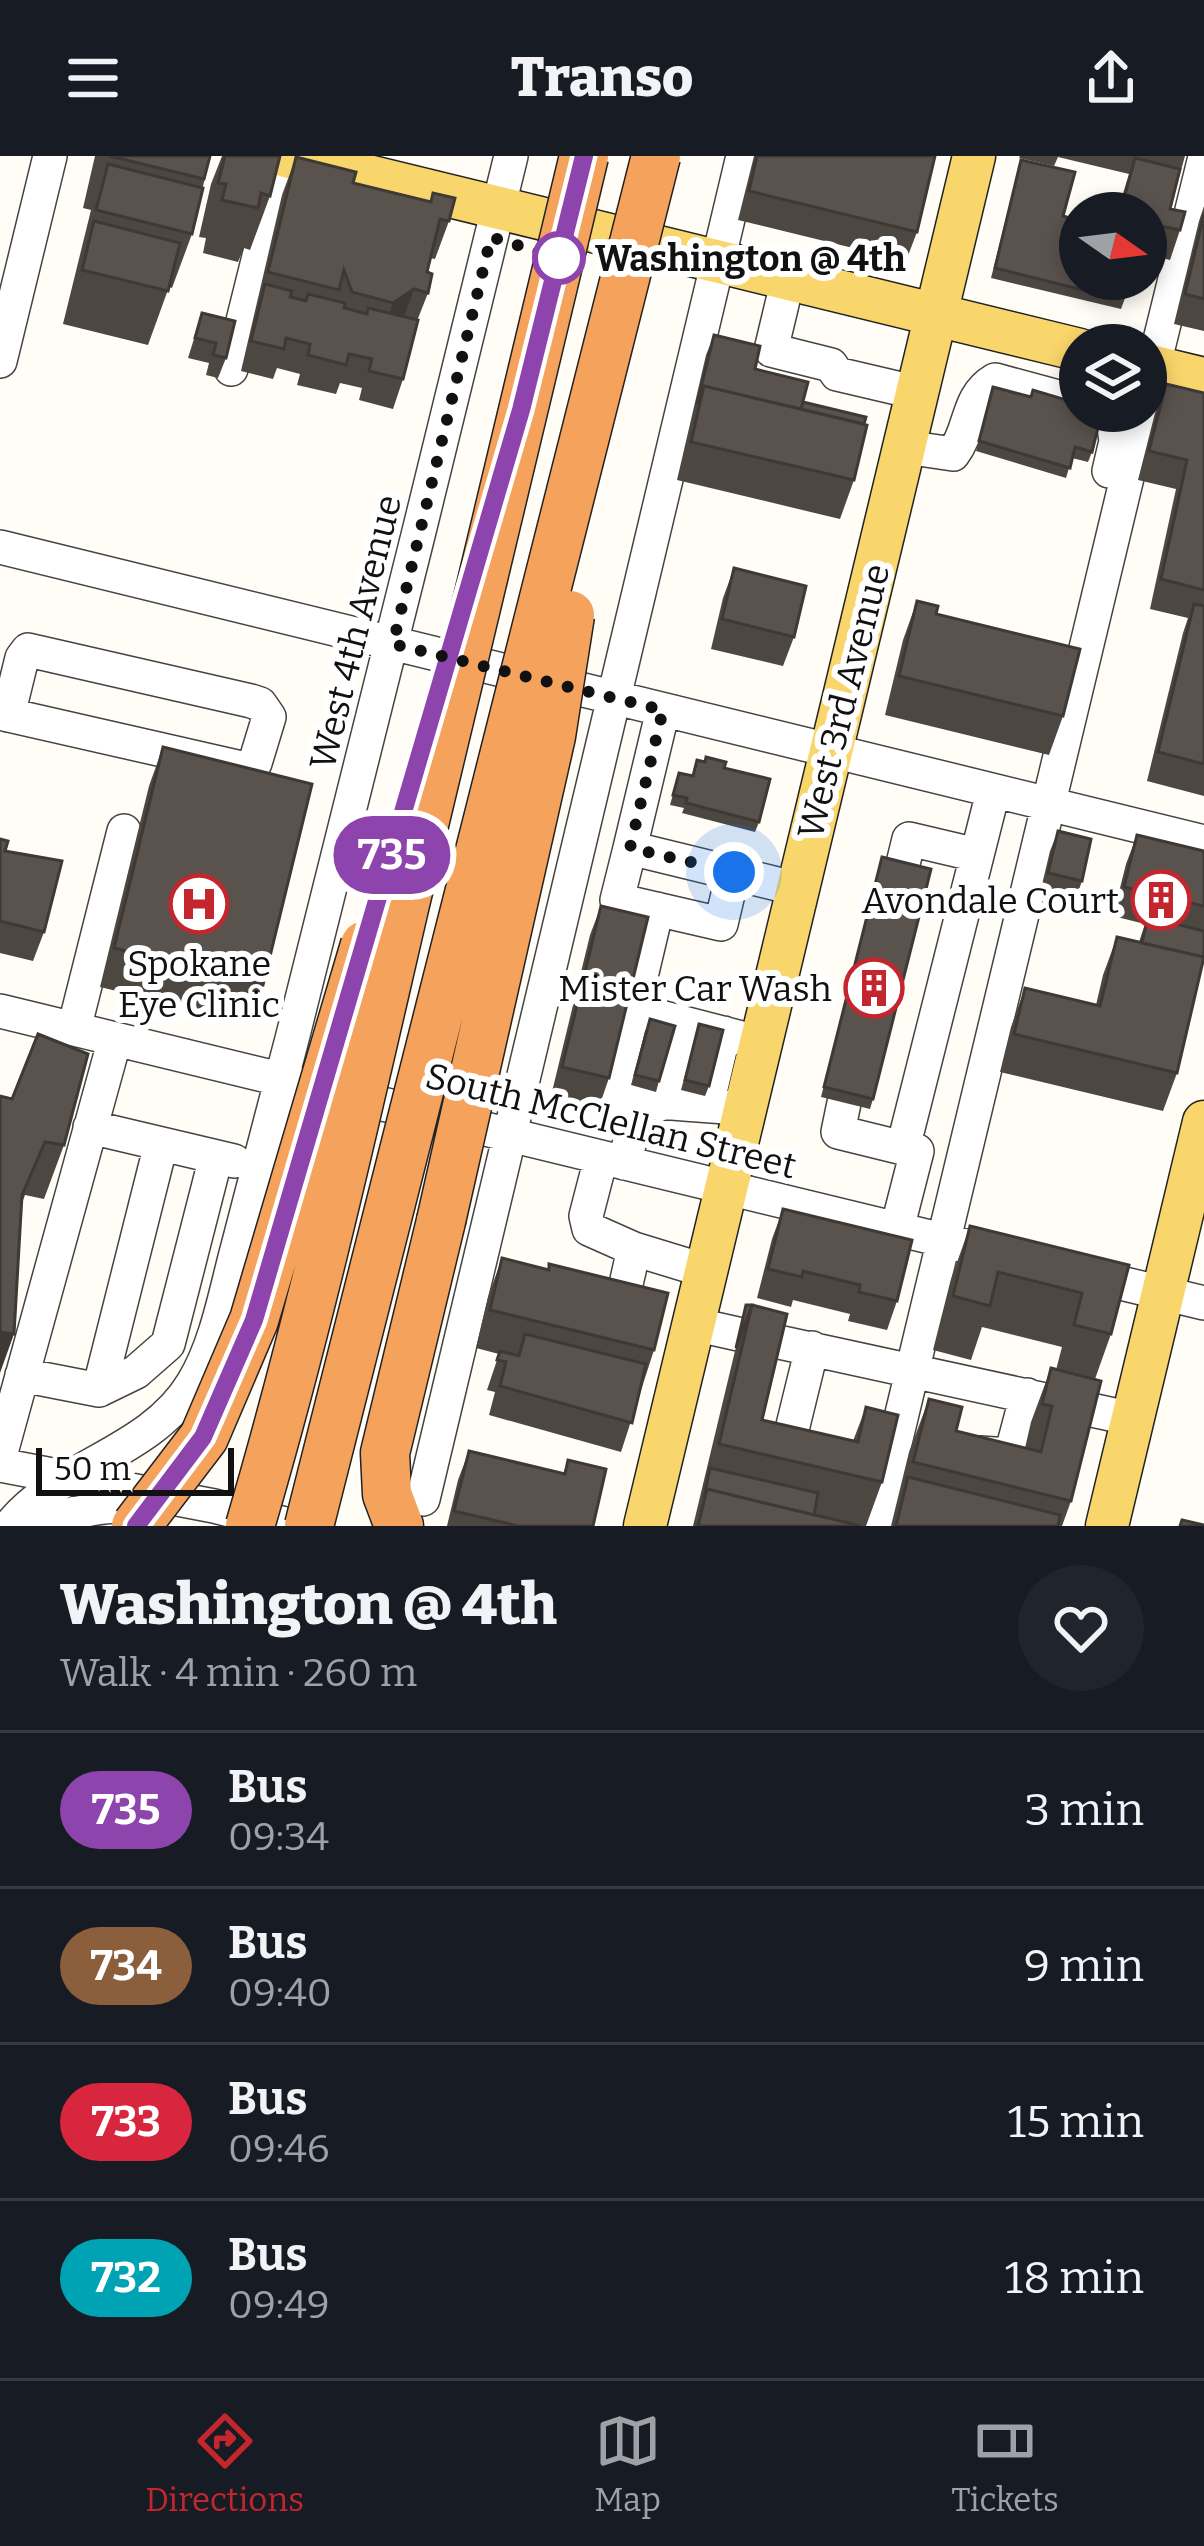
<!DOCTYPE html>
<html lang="en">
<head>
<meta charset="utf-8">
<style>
  body { margin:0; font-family:Bitter,serif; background:#20242c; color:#f1f3f6; height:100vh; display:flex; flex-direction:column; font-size:45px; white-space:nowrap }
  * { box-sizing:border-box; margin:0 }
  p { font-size:39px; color:#9ea1a6 }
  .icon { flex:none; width:66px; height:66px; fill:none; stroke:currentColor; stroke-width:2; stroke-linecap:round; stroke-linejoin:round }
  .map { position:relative; height:1370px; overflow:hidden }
  .panel { display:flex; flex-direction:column; background:#171b24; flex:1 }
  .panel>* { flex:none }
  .badge { padding:0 24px; border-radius:39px; font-size:42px; line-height:78px }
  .needle { width:78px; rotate:104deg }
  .fabs { position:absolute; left:1059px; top:36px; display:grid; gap:24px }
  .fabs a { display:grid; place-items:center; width:108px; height:108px; border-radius:50%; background:#171b24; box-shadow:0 6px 18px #0003; font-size:60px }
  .scale { position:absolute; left:36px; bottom:30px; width:198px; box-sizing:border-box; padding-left:12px; border:6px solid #111; border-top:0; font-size:33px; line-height:42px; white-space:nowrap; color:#111; -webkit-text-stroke:9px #fff; paint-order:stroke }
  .you { position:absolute; width:60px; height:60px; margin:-30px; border:9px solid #fff; border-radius:50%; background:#1a73e8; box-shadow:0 0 0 18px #1a73e833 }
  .map>.badge { position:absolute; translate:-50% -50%; box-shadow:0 0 0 6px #fff }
  .round { display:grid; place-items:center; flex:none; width:126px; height:126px; border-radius:63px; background:#20242c }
  .head { display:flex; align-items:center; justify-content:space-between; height:204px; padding:0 60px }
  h1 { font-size:57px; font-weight:800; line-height:90px }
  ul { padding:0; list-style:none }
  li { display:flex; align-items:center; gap:36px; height:156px; padding:0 60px; border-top:3px solid #363941 }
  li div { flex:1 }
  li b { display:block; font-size:45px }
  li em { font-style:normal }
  li .badge { min-width:132px; font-weight:700; text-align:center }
  header { display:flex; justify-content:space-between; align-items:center; height:156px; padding:0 60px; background:#171b24; font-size:54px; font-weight:800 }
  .tabs { display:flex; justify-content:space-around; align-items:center; height:168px; border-top:3px solid #363941; background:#171b24; font-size:33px; color:#9ea1a6 }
  .tabs a { display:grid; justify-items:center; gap:6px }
  .tabs .selected { color:#c4262e }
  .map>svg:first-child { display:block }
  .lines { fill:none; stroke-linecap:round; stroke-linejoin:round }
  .minor-casing { stroke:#444; stroke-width:36 }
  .major-casing { stroke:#222; stroke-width:45 }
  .highway-casing { stroke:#222; stroke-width:51 }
  .minor { stroke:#fff; stroke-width:33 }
  .major { stroke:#f9d66b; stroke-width:42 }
  .highway { stroke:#f5a25d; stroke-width:48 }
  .highway-bridge-casing { stroke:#222; stroke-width:51; stroke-linecap:butt }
  .highway-bridge { stroke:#f5a25d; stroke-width:48 }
  .wall { fill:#4d4742 }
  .shaded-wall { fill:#3f3936 }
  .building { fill:#5a524d; stroke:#3f3936; stroke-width:3 }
  .line-casing { stroke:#fff; stroke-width:27 }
  .line { stroke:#8e44ad; stroke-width:18 }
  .walk { stroke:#111; stroke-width:12; stroke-dasharray:0 21.6 }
  .stop-dot { fill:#fff; stroke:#8e44ad; stroke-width:6 }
  .labels { text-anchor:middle; stroke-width:12; stroke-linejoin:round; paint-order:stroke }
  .stop-label { font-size:36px; font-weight:bold; fill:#111; stroke:#fff; text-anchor:start }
  .street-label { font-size:36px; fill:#111; stroke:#fff }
  .poi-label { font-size:36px; fill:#111; stroke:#fff; text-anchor:end }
</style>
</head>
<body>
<header><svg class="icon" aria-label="menu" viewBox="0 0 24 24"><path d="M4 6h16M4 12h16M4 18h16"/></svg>Transo<svg class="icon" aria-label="share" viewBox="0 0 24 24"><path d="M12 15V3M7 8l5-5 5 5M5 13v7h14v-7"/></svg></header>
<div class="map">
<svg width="1204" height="1370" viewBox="0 0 1204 1370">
  <rect width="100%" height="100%" fill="#fffdf5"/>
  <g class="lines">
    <!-- minor casing -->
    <g class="minor-casing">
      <path id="minor" d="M788 123 771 194 831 209 837 218 918 237
        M0 205 50 0
        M231 213 284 0
        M1146 241 1204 5
        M1102 255 1113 264 1116 285 1109 315
        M905 291 953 298C972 273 966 241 995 224L1080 247
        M0 391 1204 686
        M0 557 246 613 255 607 269 561 260 548 251 545 28 494 22 502 8 559
        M630 692 663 554
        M901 716 909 683 977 699
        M733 717 721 768 617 744 630 692 798 733
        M657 753 633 854 761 887
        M633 854 613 938C657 949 701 948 746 953
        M0 855 1004 1099
        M74 873 124 675
        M844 947 838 976 903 992
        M661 948 682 867
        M707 949 724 877
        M90 971 234 1005
        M601 1002 586 1060 589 1073 634 1093 706 1115
        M624 1007 641 945
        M897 1073 917 995 903 992 993 636
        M1083 1118 1204 1147
        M597 1140 618 1145 624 1137 634 1093
        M693 1168 738 1178
        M774 1185 1133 1263
        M22 1219 99 1234 136 1216 168 1188 216 1001
        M99 1234 161 988
        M979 1297 1011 1299 1027 1239
        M806 1299 787 1294 812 1192
        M0 1300 115 883
        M0 1309 214 1350 293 1370
        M423 1343 743 0
        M10 1370C60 1308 150 1298 193 1227 217 1188 226 1134 238 1090 256 1020 275 950 293 879 368 587 439 293 511 0
        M47 1370C75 1352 107 1349 140 1350
        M875 1370 1143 255"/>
    </g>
    <!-- major casing -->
    <g class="major-casing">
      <path id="major" d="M286 0 1080 194
        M1146 209 1204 223
        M645 1370 974 0
        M1107 1370 1204 966"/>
    </g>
    <!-- highway casing -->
    <g class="highway-casing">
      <path id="highway" d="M399 1370 387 1338 385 1297 441 1065"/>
    </g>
    <!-- minor -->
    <use href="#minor" class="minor"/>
    <!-- major -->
    <use href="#major" class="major"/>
    <!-- highway -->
    <use href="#highway" class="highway"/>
    <!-- highway-bridge casing -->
    <g class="highway-bridge-casing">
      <path id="highway-bridge" d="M441 1065 551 580 570 459
        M136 1370 204 1281 254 1164 365 789
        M250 1370C310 1166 356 959 404 752 463 501 522 250 584 0
        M309 1370 656 0"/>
    </g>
    <!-- highway-bridge -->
    <use href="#highway-bridge" class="highway-bridge"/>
  </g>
  <!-- wall -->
  <path class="wall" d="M95 0H210L192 78 172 132 169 131 148 189 63 168 91 54 83 52Z
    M222 0H280L270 40 250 94 244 92 238 106 203 97 206 82 199 81 211 28Z
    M754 0H935L917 76 906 105 738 64Z
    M1020 0H1185L1170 53 1180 74 1170 104 1146 98V57H1117L1129 18 1058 1 1054 10 1019 2Z
    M296 1 353 27 430 46 433 37 449 65 435 103 430 102 427 116 428 137 417 165 403 223 393 253 359 244 362 232 340 227 336 238 297 229 300 218 277 212 273 223 241 215 282 39Z
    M1021 4 1063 60 1128 134 1121 153 991 122Z
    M1204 50V175L1174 168 1199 65Z
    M202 157 226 202 218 222 206 219 209 207 188 202Z
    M714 179 755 213 803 246 854 324 840 363 677 324 706 199Z
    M1166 228 1204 237V640L1147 625 1183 477 1188 462 1150 453 1176 333 1138 324 1155 257Z
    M993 231 1092 296 1088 306 1072 302 1066 322 976 295Z
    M734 412 794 481 783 510 711 493 723 442Z
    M917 445 936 458 1063 560 1049 599 885 559 903 484Z
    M163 591 263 829 249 867 100 831 149 630Z
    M697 604 724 612 759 666 755 676 682 657 684 652 670 649 679 617 692 620Z
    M1058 675 1082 725 1075 745 1040 737 1050 695Z
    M1137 679 1204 695V803L1177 917 1163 955 1000 916 1011 871 1025 832 1096 849 1103 819 1117 781 1139 786 1145 768 1113 760 1126 708Z
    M0 683 44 776 33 805 0 797Z
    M882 701 873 943 870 953 821 941Z
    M601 750 609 922 599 951 551 940 590 779Z
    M699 868 709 930 705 940 681 934Z
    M646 873 659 925 656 936 631 929Z
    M0 940 64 989 44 1043 25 1039 22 1047Z
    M783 1053 897 1145 887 1174 848 1165 850 1158 793 1144 791 1151 757 1142 772 1083Z
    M970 1070 1129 1109 1111 1178 1095 1223 1071 1345 1062 1370H891L909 1296 929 1243 956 1275 1025 1292 1031 1266 1051 1212 1056 1214 1062 1191 982 1171 971 1204 933 1194 951 1123Z
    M502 1102 654 1194 621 1296 489 1259 495 1236 487 1234 499 1198 476 1192 488 1141Z
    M746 1149 762 1264 853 1285 866 1251 882 1326 866 1370H693Z
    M469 1295 563 1318 568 1304 593 1370H447L458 1324Z"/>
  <!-- shaded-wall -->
  <path class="shaded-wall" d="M414 133 400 172 379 185 393 147Z
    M0 1176 14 1178 0 1217Z"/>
  <!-- building -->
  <path class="building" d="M110 0H210L204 23Z
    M225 0H280L270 40 261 37 258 52 222 44 226 28 218 27Z
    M757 0H935L917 76 749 35Z
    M296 1 356 16 353 27 431 46 433 37 455 42 449 65 440 63 427 116 432 118 428 137 414 133 393 147 352 136 344 114 339 134 268 116Z
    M1135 2 1180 13 1170 53 1185 56 1180 74 1146 67V57H1120Z
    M1021 4 1075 16 1063 60 1080 65V123H1102L1099 138 995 112Z
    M108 8 203 32 192 78 96 54Z
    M1204 58V143L1185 138Z
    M94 65 180 87 168 135 82 114Z
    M1103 123H1130L1128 134 1102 128Z
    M265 128 292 135 290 141 306 145 308 138 345 147 344 152 367 158 368 152 418 164 403 223 369 215 372 203 349 198 346 209 308 199 310 188 286 182 284 193 251 185Z
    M202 157 235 165 226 202 213 199 216 187 195 182Z
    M714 179 760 190 755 213 808 226 801 253 704 230 697 248Z
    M1166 228 1204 237V434L1161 423 1187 304 1149 295Z
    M704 230 867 269 854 324 691 286Z
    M993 231 1031 241 1033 234 1080 248V255H1102L1092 296 1075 291 1070 312 979 285Z
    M803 246 866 261 864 268 801 253Z
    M734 412 806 430 794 481 722 463Z
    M917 445 938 450 936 458 1080 493 1063 560 899 520Z
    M1194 448 1204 450V608L1158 596Z
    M163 591 312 628 263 829 114 792Z
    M706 601 726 606 724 612 770 623 759 666 686 647 687 642 673 639 679 617 693 620 697 604 705 606Z
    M1058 675 1091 683 1082 725 1048 717Z
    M1137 679 1204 695V750L1124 731Z
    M0 683 8 685 5 695 62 705 44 776 0 765Z
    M882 701 931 713 873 943 824 931Z
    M601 750 648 761 609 922 562 911Z
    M1148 761 1204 775V801L1142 787Z
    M1117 781 1204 801 1177 917 1014 878 1025 832 1100 850Z
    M650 863 675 870 659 925 635 919Z
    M699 868 723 874 709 930 685 924Z
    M38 878 88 898 64 989 45 986 22 1039 14 1178 0 1176V940L12 943Z
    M783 1053 912 1084 897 1145 859 1136 860 1129 803 1115 802 1121 768 1113Z
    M970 1070 1129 1109 1111 1178 1074 1169 1082 1137 998 1116 990 1150 953 1140Z
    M502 1102 549 1114V1108L668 1137 654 1194 490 1154Z
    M746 1149H752L736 1192Z
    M752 1149 787 1158 762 1264 858 1286 866 1251 898 1259 882 1326 719 1288Z
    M525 1178 646 1208 632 1267 500 1230 506 1206 497 1204 500 1195 519 1200Z
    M1051 1212 1101 1225 1071 1345 913 1306 929 1243 962 1251 956 1275 1041 1296 1052 1250 1042 1248Z
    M469 1295 565 1318 568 1304 606 1313 593 1370H518L454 1355Z
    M710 1312 818 1337 814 1359 707 1333 704 1342Z
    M908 1321 1060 1359 1058 1370H896Z
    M707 1333 861 1370H698Z
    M1182 1364 1204 1369V1370H1180Z"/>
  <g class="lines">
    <!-- line casing -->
    <g class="line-casing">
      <path id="line" d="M136 1370 203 1281 254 1164 521 254 584 0"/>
    </g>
    <!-- line -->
    <use href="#line" class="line"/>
    <!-- walk -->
    <path class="walk" d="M559 102 491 81 393 488 663 554 630 692 734 716"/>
  </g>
  <!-- icons -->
  <defs>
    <g id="building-ring" transform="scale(3)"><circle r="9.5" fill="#fff" stroke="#c4262e" stroke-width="1.5"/><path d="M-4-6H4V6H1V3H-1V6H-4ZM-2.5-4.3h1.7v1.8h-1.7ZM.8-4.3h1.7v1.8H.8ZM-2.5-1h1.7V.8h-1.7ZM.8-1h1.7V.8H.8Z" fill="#c4262e"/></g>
    <g id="hospital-ring" transform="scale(3)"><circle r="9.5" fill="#fff" stroke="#c4262e" stroke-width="1.5"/><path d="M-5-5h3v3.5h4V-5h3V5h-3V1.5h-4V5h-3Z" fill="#c4262e"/></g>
  </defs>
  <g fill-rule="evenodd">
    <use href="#building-ring" x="1161" y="744"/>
    <use href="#hospital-ring" x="199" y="748"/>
    <use href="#building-ring" x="874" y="832"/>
  </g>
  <!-- markers -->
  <circle class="stop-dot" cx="559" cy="102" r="24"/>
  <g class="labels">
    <!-- stop labels -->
    <g class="stop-label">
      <text x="595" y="115">Washington @ 4th</text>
    </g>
    <!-- street labels -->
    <g class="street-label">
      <text transform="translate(355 476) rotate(-76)" y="13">West 4th Avenue</text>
      <text transform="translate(843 545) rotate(-76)" y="13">West 3rd Avenue</text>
      <text transform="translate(611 964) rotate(14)" y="13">South McClellan Street</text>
    </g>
    <!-- poi labels -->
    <g class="poi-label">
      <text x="1119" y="757">Avondale Court</text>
      <text x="199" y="820" text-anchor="middle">Spokane<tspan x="199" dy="41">Eye Clinic</tspan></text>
      <text x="832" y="845">Mister Car Wash</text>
    </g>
  </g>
</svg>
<div class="fabs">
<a><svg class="needle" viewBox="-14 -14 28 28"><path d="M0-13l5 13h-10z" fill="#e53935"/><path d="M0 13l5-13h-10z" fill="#9ea1a6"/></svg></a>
<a><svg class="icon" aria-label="layers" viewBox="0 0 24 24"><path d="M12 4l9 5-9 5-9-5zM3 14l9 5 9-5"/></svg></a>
</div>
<div class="scale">50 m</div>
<div class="you" style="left:734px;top:716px"></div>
<b class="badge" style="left:392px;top:699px;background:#8e44ad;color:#fff">735</b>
</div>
<section class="panel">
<div class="head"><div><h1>Washington @ 4th</h1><p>Walk · 4 min · 260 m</p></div><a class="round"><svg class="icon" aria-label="heart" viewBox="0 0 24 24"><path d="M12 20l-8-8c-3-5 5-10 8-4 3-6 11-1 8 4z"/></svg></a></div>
<ul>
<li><span class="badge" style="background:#8e44ad;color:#fff">735</span><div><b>Bus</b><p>09:34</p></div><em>3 min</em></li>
<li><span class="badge" style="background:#8b5e3c;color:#fff">734</span><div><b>Bus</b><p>09:40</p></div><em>9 min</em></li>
<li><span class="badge" style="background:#d7263d;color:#fff">733</span><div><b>Bus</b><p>09:46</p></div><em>15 min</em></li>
<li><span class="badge" style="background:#00a3b4;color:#fff">732</span><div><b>Bus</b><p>09:49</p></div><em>18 min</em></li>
</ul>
</section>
<nav class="tabs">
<a class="selected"><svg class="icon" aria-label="directions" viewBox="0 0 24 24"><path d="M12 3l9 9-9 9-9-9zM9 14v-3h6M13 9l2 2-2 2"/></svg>Directions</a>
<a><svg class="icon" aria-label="map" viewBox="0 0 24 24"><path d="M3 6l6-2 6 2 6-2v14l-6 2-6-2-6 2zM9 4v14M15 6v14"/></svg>Map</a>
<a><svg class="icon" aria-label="tickets" viewBox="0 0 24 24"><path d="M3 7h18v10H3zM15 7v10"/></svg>Tickets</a>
</nav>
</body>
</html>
